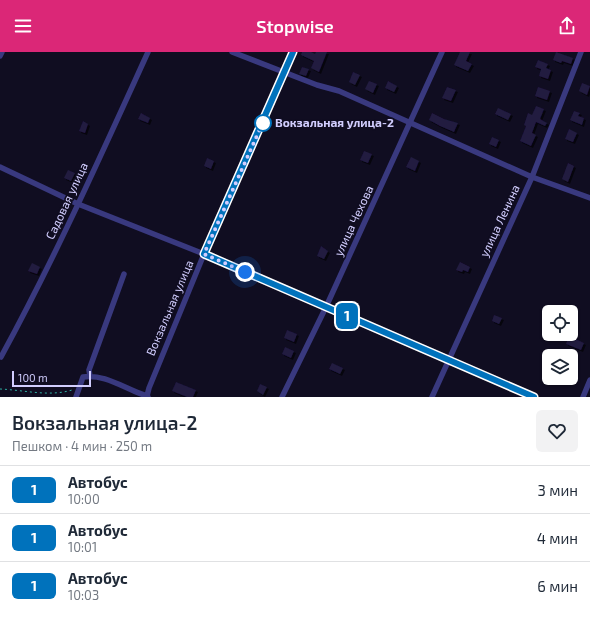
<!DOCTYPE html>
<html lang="ru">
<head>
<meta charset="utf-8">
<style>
  body { margin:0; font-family:"Exo 2",sans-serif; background:#f2f2f3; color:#1f2937; height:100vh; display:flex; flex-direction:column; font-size:15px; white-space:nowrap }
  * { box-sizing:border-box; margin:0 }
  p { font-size:13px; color:#747a83 }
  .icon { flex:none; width:22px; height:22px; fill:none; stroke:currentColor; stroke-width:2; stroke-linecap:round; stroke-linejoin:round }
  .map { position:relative; height:345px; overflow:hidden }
  .details { display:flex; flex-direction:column; background:#fff; flex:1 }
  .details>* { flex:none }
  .badge { padding:0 8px; border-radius:6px; font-size:14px; line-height:26px }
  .fabs { position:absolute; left:542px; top:253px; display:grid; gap:8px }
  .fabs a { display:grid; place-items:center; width:36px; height:36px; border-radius:6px; background:#fff; box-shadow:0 1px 3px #0004; font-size:20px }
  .scale { position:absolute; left:12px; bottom:10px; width:79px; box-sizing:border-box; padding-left:4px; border:2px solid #d1cdfe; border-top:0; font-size:11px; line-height:14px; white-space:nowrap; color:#d1cdfe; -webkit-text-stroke:3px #100d21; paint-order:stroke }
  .you { position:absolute; width:20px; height:20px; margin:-10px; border:3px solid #fff; border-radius:50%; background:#1a73e8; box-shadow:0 0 0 6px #1a73e833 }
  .map>.badge { position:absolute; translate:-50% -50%; box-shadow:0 0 0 2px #fff }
  .round { display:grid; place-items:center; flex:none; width:42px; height:42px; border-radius:6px; background:#f2f2f3 }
  .head { display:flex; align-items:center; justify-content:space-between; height:68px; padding:0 12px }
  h1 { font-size:19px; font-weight:600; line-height:30px }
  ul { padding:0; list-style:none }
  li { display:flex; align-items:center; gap:12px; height:48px; padding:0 12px; border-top:1px solid #e0e1e3 }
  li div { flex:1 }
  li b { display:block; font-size:15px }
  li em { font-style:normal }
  li .badge { min-width:44px; font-weight:700; text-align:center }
  header { display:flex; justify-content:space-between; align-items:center; height:52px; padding:0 12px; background:#db2777; color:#fff; font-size:18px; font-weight:600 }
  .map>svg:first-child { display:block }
  .building { fill:#201a41; filter:url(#shadow) }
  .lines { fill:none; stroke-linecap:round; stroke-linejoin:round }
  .path { stroke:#2fb0a3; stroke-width:1; stroke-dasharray:2 3; stroke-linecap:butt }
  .minor { stroke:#39397f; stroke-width:5.5 }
  .line-casing { stroke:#fff; stroke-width:9 }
  .line { stroke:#0072bc; stroke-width:6 }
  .walk { stroke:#d1cdfe; stroke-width:4; stroke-dasharray:0 7.2 }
  .stop-dot { fill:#fff; stroke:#0072bc; stroke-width:2 }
  .labels { text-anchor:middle; stroke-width:3.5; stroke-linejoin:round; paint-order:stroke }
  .stop-label { font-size:12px; font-weight:bold; fill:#d1cdfe; stroke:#100d21; text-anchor:start }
  .street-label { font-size:12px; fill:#d1cdfe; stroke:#100d21 }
</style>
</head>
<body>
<header><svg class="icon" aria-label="menu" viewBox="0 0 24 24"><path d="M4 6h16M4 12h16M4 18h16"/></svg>Stopwise<svg class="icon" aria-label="share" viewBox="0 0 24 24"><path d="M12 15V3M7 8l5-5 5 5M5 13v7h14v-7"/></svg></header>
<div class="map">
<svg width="590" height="345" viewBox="0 0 590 345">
  <defs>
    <filter id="shadow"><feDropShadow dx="2" dy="2" stdDeviation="0" flood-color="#0009"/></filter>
  </defs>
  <rect width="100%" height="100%" fill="#100d21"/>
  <!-- building -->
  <path class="building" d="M302 0H311L315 2 316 0H327L319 20 311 16 314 9 301 3Z
    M460 0H470L466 9 472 12 468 19 454 13Z
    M556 0 573 6 571 12 562 9 561 11 553 8Z
    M538 8 548 12 546 16 551 18 548 27 539 24 541 17 535 15Z
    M302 15 309 17 306 24 299 22Z
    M353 20 360 23 355 33 349 30Z
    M369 29 377 32 373 41 365 37Z
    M388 29 397 34 394 40 385 36Z
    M582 31 590 34 587 43 579 39Z
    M447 35 456 38 451 49 442 46Z
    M538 35 550 39 547 48 535 44Z
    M536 54 544 57 540 67 547 71 545 74 536 70 532 81 536 83 531 94 520 89 526 74 524 73 528 61 532 63Z
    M498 56 511 62 508 68 495 62Z
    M574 59 580 61 578 64 584 66 582 73 570 68Z
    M141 61 150 66 148 71 138 67Z
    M432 61 444 67 458 71 454 80 440 74 429 68Z
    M83 69 88 72 85 81 79 79Z
    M569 77 577 81 573 90 565 87Z
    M492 85 499 88 496 95 489 92Z
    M364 99 372 102 368 111 360 108Z
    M411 105 419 109 415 119 406 115Z
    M207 106 214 109 211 117 204 114Z
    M568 111 574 114 568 130 562 127Z
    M68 118 75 121 71 129 64 126Z
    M321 194 328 199 324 207 317 204Z
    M460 210 470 215 468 220 463 218 462 220 456 218Z
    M32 211 40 215 37 222 28 219Z
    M494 263 502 266 499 272 492 269Z
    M287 278 297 282 294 290 284 286Z
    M569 284 584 291 581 298 566 292Z
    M285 295 294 299 291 306 282 302Z
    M332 311 343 316 340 322 329 317Z
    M176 330 196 338 193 345H187L172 339Z
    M260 332 267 335 263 343 257 339Z"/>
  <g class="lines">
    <!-- path -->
    <path class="path" d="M0 337C24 338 49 345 72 338"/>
    <!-- minor -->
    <path class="minor" d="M232 0 317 33 339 39 532 125 590 146
      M0 4 2 0
      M0 115 78 152 204 202 534 345
      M1 305C55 206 101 103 148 0
      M90 324 89 318 124 222
      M76 345 83 325C104 321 127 338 147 344
      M148 345 147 344 149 336 204 202 293 0
      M282 345 326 255 442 0
      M432 345 532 125 581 0
      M583 345 590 328"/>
  </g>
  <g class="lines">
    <!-- line casing -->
    <g class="line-casing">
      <path id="line" d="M293 0 204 202 534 345"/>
    </g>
    <!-- line -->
    <use href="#line" class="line"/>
    <!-- walk -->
    <path class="walk" d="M245 220 204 202 264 68 263 71"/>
  </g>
  <!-- markers -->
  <circle class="stop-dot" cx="263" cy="71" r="8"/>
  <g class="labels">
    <!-- stop labels -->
    <g class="stop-label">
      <text x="275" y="75">Вокзальная улица-2</text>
    </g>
    <!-- street labels -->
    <g class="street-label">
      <text transform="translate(67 149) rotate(-65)" y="4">Садовая улица</text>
      <text transform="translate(354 169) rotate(-65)" y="4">улица Чехова</text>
      <text transform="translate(500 169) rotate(-65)" y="4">улица Ленина</text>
      <text transform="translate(170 256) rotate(-67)" y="4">Вокзальная улица</text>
    </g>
  </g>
</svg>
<div class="fabs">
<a><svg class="icon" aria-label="locate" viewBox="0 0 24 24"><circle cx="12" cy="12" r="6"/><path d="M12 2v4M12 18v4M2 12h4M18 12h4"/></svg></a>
<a><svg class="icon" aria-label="layers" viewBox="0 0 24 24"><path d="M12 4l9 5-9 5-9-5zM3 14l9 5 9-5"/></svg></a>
</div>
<div class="scale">100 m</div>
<div class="you" style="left:245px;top:220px"></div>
<b class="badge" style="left:347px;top:264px;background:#0072bc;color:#fff">1</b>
</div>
<section class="details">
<div class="head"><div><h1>Вокзальная улица-2</h1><p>Пешком · 4 мин · 250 m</p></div><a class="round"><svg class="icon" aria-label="heart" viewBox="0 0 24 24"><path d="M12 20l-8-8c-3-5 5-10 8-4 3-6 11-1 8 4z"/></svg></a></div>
<ul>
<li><span class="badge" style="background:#0072bc;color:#fff">1</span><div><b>Автобус</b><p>10:00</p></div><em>3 мин</em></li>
<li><span class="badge" style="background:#0072bc;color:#fff">1</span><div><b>Автобус</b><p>10:01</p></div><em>4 мин</em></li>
<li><span class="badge" style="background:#0072bc;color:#fff">1</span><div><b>Автобус</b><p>10:03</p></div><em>6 мин</em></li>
</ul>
</section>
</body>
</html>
